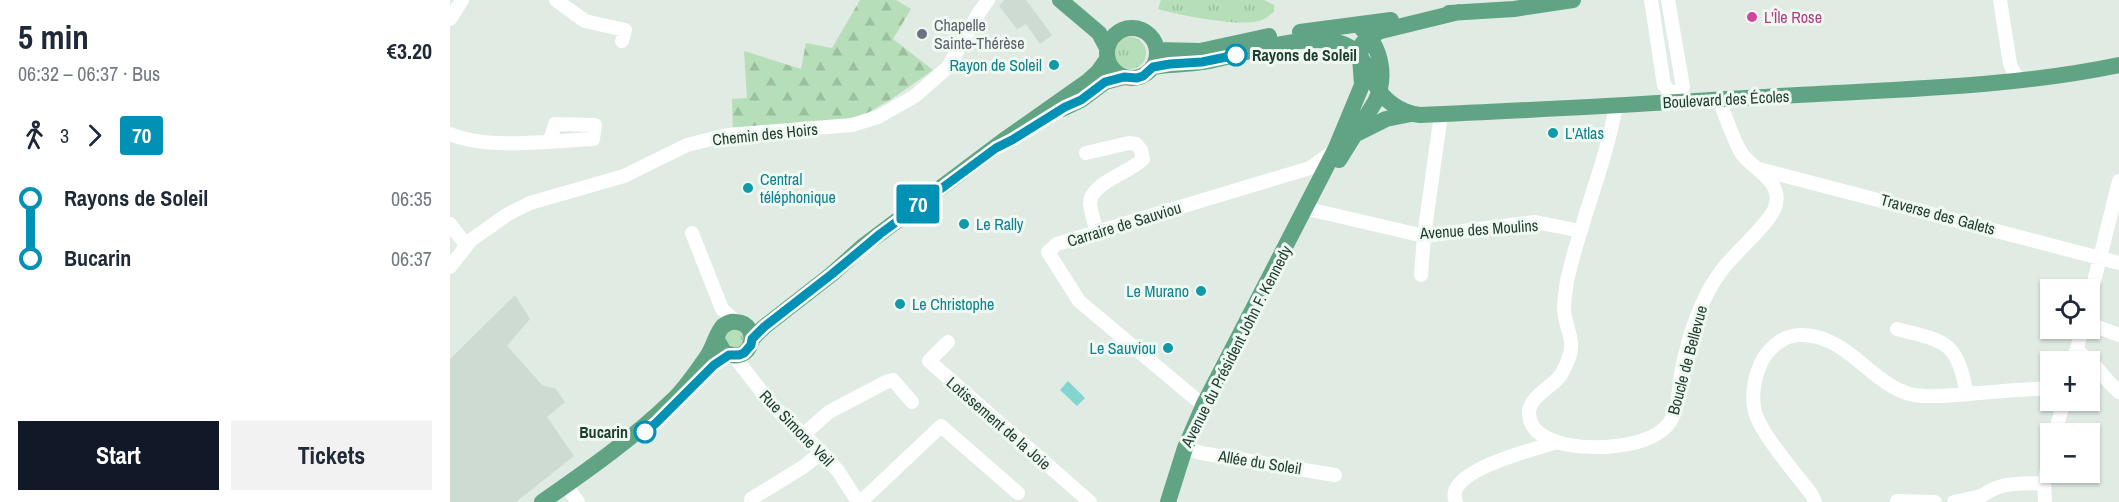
<!DOCTYPE html>
<html lang="en">
<head>
<meta charset="utf-8">
<style>
  body { margin:0; font-family:"Archivo Narrow",sans-serif; background:#f2f2f3; color:#1f2937; height:100vh; display:flex; flex-direction:column; font-size:22px; white-space:nowrap }
  * { box-sizing:border-box; margin:0 }
  p { font-size:20px; color:#747a83 }
  .icon { flex:none; width:33px; height:33px; fill:none; stroke:currentColor; stroke-width:2; stroke-linecap:round; stroke-linejoin:round }
  .map { position:relative; flex:1; overflow:hidden }
  .panel { display:flex; flex-direction:column; background:#fff; width:450px }
  .panel>* { flex:none }
  .badge { padding:0 12px; border-radius:4px; font-size:21px; line-height:39px }
  .tools { position:absolute; left:1590px; top:279px; display:grid; gap:12px }
  .tools a { display:grid; place-items:center; width:60px; height:60px; border-radius:0px; background:#fff; box-shadow:0 2px 4px #0004; font-size:30px }
  .map>.badge { position:absolute; translate:-50% -50%; box-shadow:0 0 0 3px #fff }
  .legs { display:flex; align-items:center; gap:9px; height:66px; padding:0 18px; font-size:20px }
  .legs p { margin-inline-start:auto }
  .overview { display:flex; align-items:center; justify-content:space-between; height:102px; padding:0 18px }
  h1 { font-size:33px; font-weight:700; line-height:45px }
  .button { display:flex; gap:12px; margin-top:auto; padding:12px 18px }
  .button a { flex:1; height:69px; border-radius:0px; background:#111827; color:#fff; font-size:24px; font-weight:700; line-height:69px; text-align:center }
  .button a+a { background:#f2f2f3; color:#1f2937 }
  ul { padding:0 18px; list-style:none }
  li { display:flex; align-items:center; gap:21px; height:60px; font-size:22px }
  li i { display:grid; place-items:center; width:9px; height:100%; margin:0 8px; background:currentColor }
  li i::after { content:''; width:15px; height:15px; margin:-8px; border:4px solid; border-radius:50%; background:#fff }
  li p { margin-inline-start:auto }
  li:first-child i { background:linear-gradient(#0000 50%,currentColor 0) }
  li:last-child i { background:linear-gradient(currentColor 50%,#0000 0) }
  main { display:flex; flex:1; min-height:0 }
  .map>svg:first-child { display:block }
  .built { fill:#cddbd2 }
  .grass { fill:url(#grass-tufts) }
  .forest { fill:url(#forest-firs) }
  .water { fill:#82d5d0 }
  .lines { fill:none; stroke-linecap:round; stroke-linejoin:round }
  .minor { stroke:#fff; stroke-width:14 }
  .major { stroke:#60a484; stroke-width:16 }
  .line-1-casing { stroke:#fff; stroke-width:14 }
  .line-1 { stroke:#0091b5; stroke-width:9 }
  .hotel-dot { fill:#d1479c; stroke:#f0f8f2; stroke-width:2 }
  .worship-dot { fill:#6b7280; stroke:#f0f8f2; stroke-width:2 }
  .stop-1-dot { fill:#fff; stroke:#0091b5; stroke-width:3 }
  .culture-dot { fill:#0f9aa8; stroke:#f0f8f2; stroke-width:2 }
  .labels { text-anchor:middle; stroke-width:6; stroke-linejoin:round; paint-order:stroke }
  .hotel-label { font-size:16px; fill:#b23c85; stroke:#f0f8f2; text-anchor:start }
  .worship-label { font-size:16px; fill:#5b616d; stroke:#f0f8f2; text-anchor:start }
  .stop-label { font-size:16px; font-weight:bold; fill:#1f3d2e; stroke:#f0f8f2; text-anchor:start }
  .culture-label { font-size:16px; fill:#0d838f; stroke:#f0f8f2; text-anchor:start }
  .street-label { font-size:16px; fill:#1f3d2e; stroke:#f0f8f2 }
</style>
</head>
<body>
<main>
<section class="panel">
<div class="overview"><div><h1>5 min</h1><p>06:32 – 06:37 · Bus</p></div><b>€3.20</b></div>
<div class="legs"><svg class="icon" aria-label="walk" viewBox="0 0 24 24"><circle cx="13" cy="4" r="2"/><path d="M13 8l-2 6 4 7M11 14l-3 7M7 12l3-4h3l4 4"/></svg>3<svg class="icon" aria-label="forward" viewBox="0 0 24 24"><path d="M9 5l7 7-7 7"/></svg><b class="badge" style="background:#0091b5;color:#fff">70</b></div>
<ul>
<li><i style="color:#0091b5"></i><b>Rayons de Soleil</b><p>06:35</p></li>
<li><i style="color:#0091b5"></i><b>Bucarin</b><p>06:37</p></li>
</ul>
<div class="button"><a>Start</a><a>Tickets</a></div>
</section>
<div class="map">
<svg width="1669" height="502" viewBox="0 0 1669 502">
  <defs>
    <pattern id="grass-tufts" width="24" height="20" patternUnits="userSpaceOnUse" patternTransform="scale(1.5)"><rect width="24" height="20" fill="#b6deb8"/><path d="M3 7l-1-3M5 7V3M7 7l1-3M15 17l-1-3M17 17v-4M19 17l1-3" fill="none" stroke="#9cbf9e"/></pattern>
    <pattern id="forest-firs" width="22" height="20" patternUnits="userSpaceOnUse" patternTransform="scale(1.5)"><rect width="22" height="20" fill="#b6deb8"/><path d="M5 1l3.5 6h-7zM16 11l3.5 6h-7z" fill="#9cbf9e"/></pattern>
  </defs>
  <rect width="100%" height="100%" fill="#dfebe3"/>
  <!-- built -->
  <path class="built" d="M554 0H576L602 35 590 44 576 24 567 29 549 6Z
    M65 295 80 319 57 346 93 386 105 388 115 402 97 417 124 456 66 502H0V359Z"/>
  <!-- grass -->
  <path class="grass" d="M711 0H814L824 5V12C821 14 816 18 812 20 794 28 728 15 708 9Z
    M664 53a16 16 0 1 1 32 0a16 16 0 1 1-32 0Z
    M275 324 301 334 284 356 269 332Z"/>
  <!-- forest -->
  <path class="forest" d="M410 0H446L461 9 443 39 483 70 443 98 407 119 283 131 282 99 297 98 294 51 351 69 356 43 382 48Z"/>
  <!-- water -->
  <path class="water" d="M618 381 635 398 627 406 610 390Z"/>
  <g class="lines">
    <!-- minor -->
    <path class="minor" d="M106 0 135 21 175 30 172 41
      M1201 0 1214 85 1219 91 1225 93
      M1218 0 1233 87 1225 93
      M1550 0 1560 64 1564 73 1571 81
      M0 19 12 0
      M1166 106C1155 166 1130 222 1117 281 1116 289 1114 299 1114 308 1114 327 1127 340 1118 360 1116 365 1113 372 1110 376 1101 388 1078 397 1079 414 1080 432 1098 440 1114 444 1143 450 1201 449 1220 422 1229 408 1228 390 1231 374 1238 337 1249 300 1272 270 1283 254 1324 220 1326 204 1331 180 1304 170 1292 154 1286 145 1272 110 1270 99
      M0 134C36 150 103 141 143 139L145 125 105 124 100 141
      M636 153 679 143 686 144 691 150 693 159C680 173 639 183 640 204 641 213 645 223 646 232
      M1309 169 1669 263
      M858 209 974 236 1085 222 1131 231
      M0 224 16 245
      M242 233 272 309 285 321
      M0 267 21 240 58 214 80 203 174 176 237 145 277 135 402 125 428 117 465 96 498 67 530 11 538 0
      M971 275 974 236 991 114
      M1640 298 1669 181
      M1640 324 1669 335
      M1447 329C1497 342 1506 340 1517 394
      M498 342 479 361 640 502
      M1626 351C1646 361 1653 379 1669 392
      M284 356 322 405 372 452 388 471 408 502
      M1624 362 1632 328
      M754 404 748 401 629 301 598 252 607 244 860 168 884 151
      M354 434 379 412 436 382 443 380 462 402
      M1605 434 1614 400
      M735 448 751 453 885 475
      M119 490 128 502
      M301 499 353 467 372 452
      M408 501 417 496 491 426 568 493
      M1447 501 1485 502
      M1006 502C992 470 1085 450 1106 442
      M1365 502 1362 495C1347 475 1311 434 1305 412 1300 394 1306 366 1318 352 1332 336 1346 332 1367 337 1404 346 1426 387 1464 395 1482 398 1501 395 1519 394 1546 391 1573 390 1600 388
      M1504 502 1531 496
      M1524 502C1548 481 1563 484 1594 483
      M1595 502 1594 483 1600 453"/>
    <!-- major -->
    <path class="major" d="M610 0 649 33 657 48
      M999 13 1064 9 1123 0
      M657 53a25 25 0 1 1 50 0a25 25 0 1 1-50 0Z
      M850 32 941 20
      M707 50 750 51 819 36
      M703 67C720 64 737 65 753 62 790 56 868 26 901 48 914 57 917 70 924 82 932 100 951 113 970 115 1096 110 1222 102 1348 95 1455 89 1563 87 1669 65
      M612 109 631 100 655 82 674 77
      M906 134 936 119 961 114
      M889 160 925 102C937 78 932 48 912 29
      M302 339 314 327 382 274 412 247 557 138 638 81 648 72 657 59
      M92 502C138 470 185 437 225 398 237 386 247 371 256 358 263 349 267 331 273 326 277 323 281 321 286 322 312 323 303 368 274 352L267 340
      M718 502 735 448 754 404 885 150 912 85 910 57 912 44 920 36 931 31 1009 12"/>
  </g>
  <g class="lines">
    <!-- line-1 casing -->
    <g class="line-1-casing">
      <path id="line-1" d="M195 432 206 423 264 365 279 355H289L294 353 301 345 302 339 314 327 382 274 430 234 546 148 562 140 615 107 631 100 655 82 674 77 687 78 693 76 703 67 720 64 752 62 786 55"/>
    </g>
    <!-- line-1 -->
    <use href="#line-1" class="line-1"/>
  </g>
  <!-- markers -->
  <circle class="hotel-dot" cx="1302" cy="17" r="6"/>
  <circle class="worship-dot" cx="472" cy="34" r="6"/>
  <g class="stop-1-dot">
    <circle cx="786" cy="55" r="10"/>
    <circle cx="195" cy="432" r="10"/>
  </g>
  <g class="culture-dot">
    <circle cx="604" cy="65" r="6"/>
    <circle cx="1103" cy="133" r="6"/>
    <circle cx="298" cy="188" r="6"/>
    <circle cx="514" cy="224" r="6"/>
    <circle cx="751" cy="291" r="6"/>
    <circle cx="450" cy="304" r="6"/>
    <circle cx="718" cy="348" r="6"/>
  </g>
  <g class="labels">
    <!-- hotel labels -->
    <g class="hotel-label">
      <text x="1314" y="23">L'Île Rose</text>
    </g>
    <!-- worship labels -->
    <g class="worship-label">
      <text x="484" y="31">Chapelle<tspan x="484" dy="18">Sainte-Thérèse</tspan></text>
    </g>
    <!-- stop labels -->
    <g class="stop-label">
      <text x="802" y="61">Rayons de Soleil</text>
      <text x="178" y="438" text-anchor="end">Bucarin</text>
    </g>
    <!-- culture labels -->
    <g class="culture-label">
      <text x="592" y="71" text-anchor="end">Rayon de Soleil</text>
      <text x="1115" y="139">L'Atlas</text>
      <text x="310" y="185">Central<tspan x="310" dy="18">téléphonique</tspan></text>
      <text x="526" y="230">Le Rally</text>
      <text x="739" y="297" text-anchor="end">Le Murano</text>
      <text x="462" y="310">Le Christophe</text>
      <text x="706" y="354" text-anchor="end">Le Sauviou</text>
    </g>
    <!-- street labels -->
    <g class="street-label">
      <text transform="translate(1276 99) rotate(-3)" y="6">Boulevard des Écoles</text>
      <text transform="translate(315 134) rotate(-6)" y="6">Chemin des Hoirs</text>
      <text transform="translate(1488 214) rotate(15)" y="6">Traverse des Galets</text>
      <text transform="translate(674 224) rotate(-17)" y="6">Carraire de Sauviou</text>
      <text transform="translate(1029 229) rotate(-4)" y="6">Avenue des Moulins</text>
      <text transform="translate(786 346) rotate(-63)" y="6">Avenue du Président John F. Kennedy</text>
      <text transform="translate(1237 360) rotate(-75)" y="6">Boucle de Bellevue</text>
      <text transform="translate(549 423) rotate(41)" y="6">Lotissement de la Joie</text>
      <text transform="translate(347 428) rotate(46)" y="6">Rue Simone Veil</text>
      <text transform="translate(810 462) rotate(9)" y="6">Allée du Soleil</text>
    </g>
  </g>
</svg>
<div class="tools">
<a><svg class="icon" aria-label="locate" viewBox="0 0 24 24"><circle cx="12" cy="12" r="6"/><path d="M12 2v4M12 18v4M2 12h4M18 12h4"/></svg></a>
<a>+</a>
<a>−</a>
</div>
<b class="badge" style="left:468px;top:204px;background:#0091b5;color:#fff">70</b>
</div>
</main>
</body>
</html>
